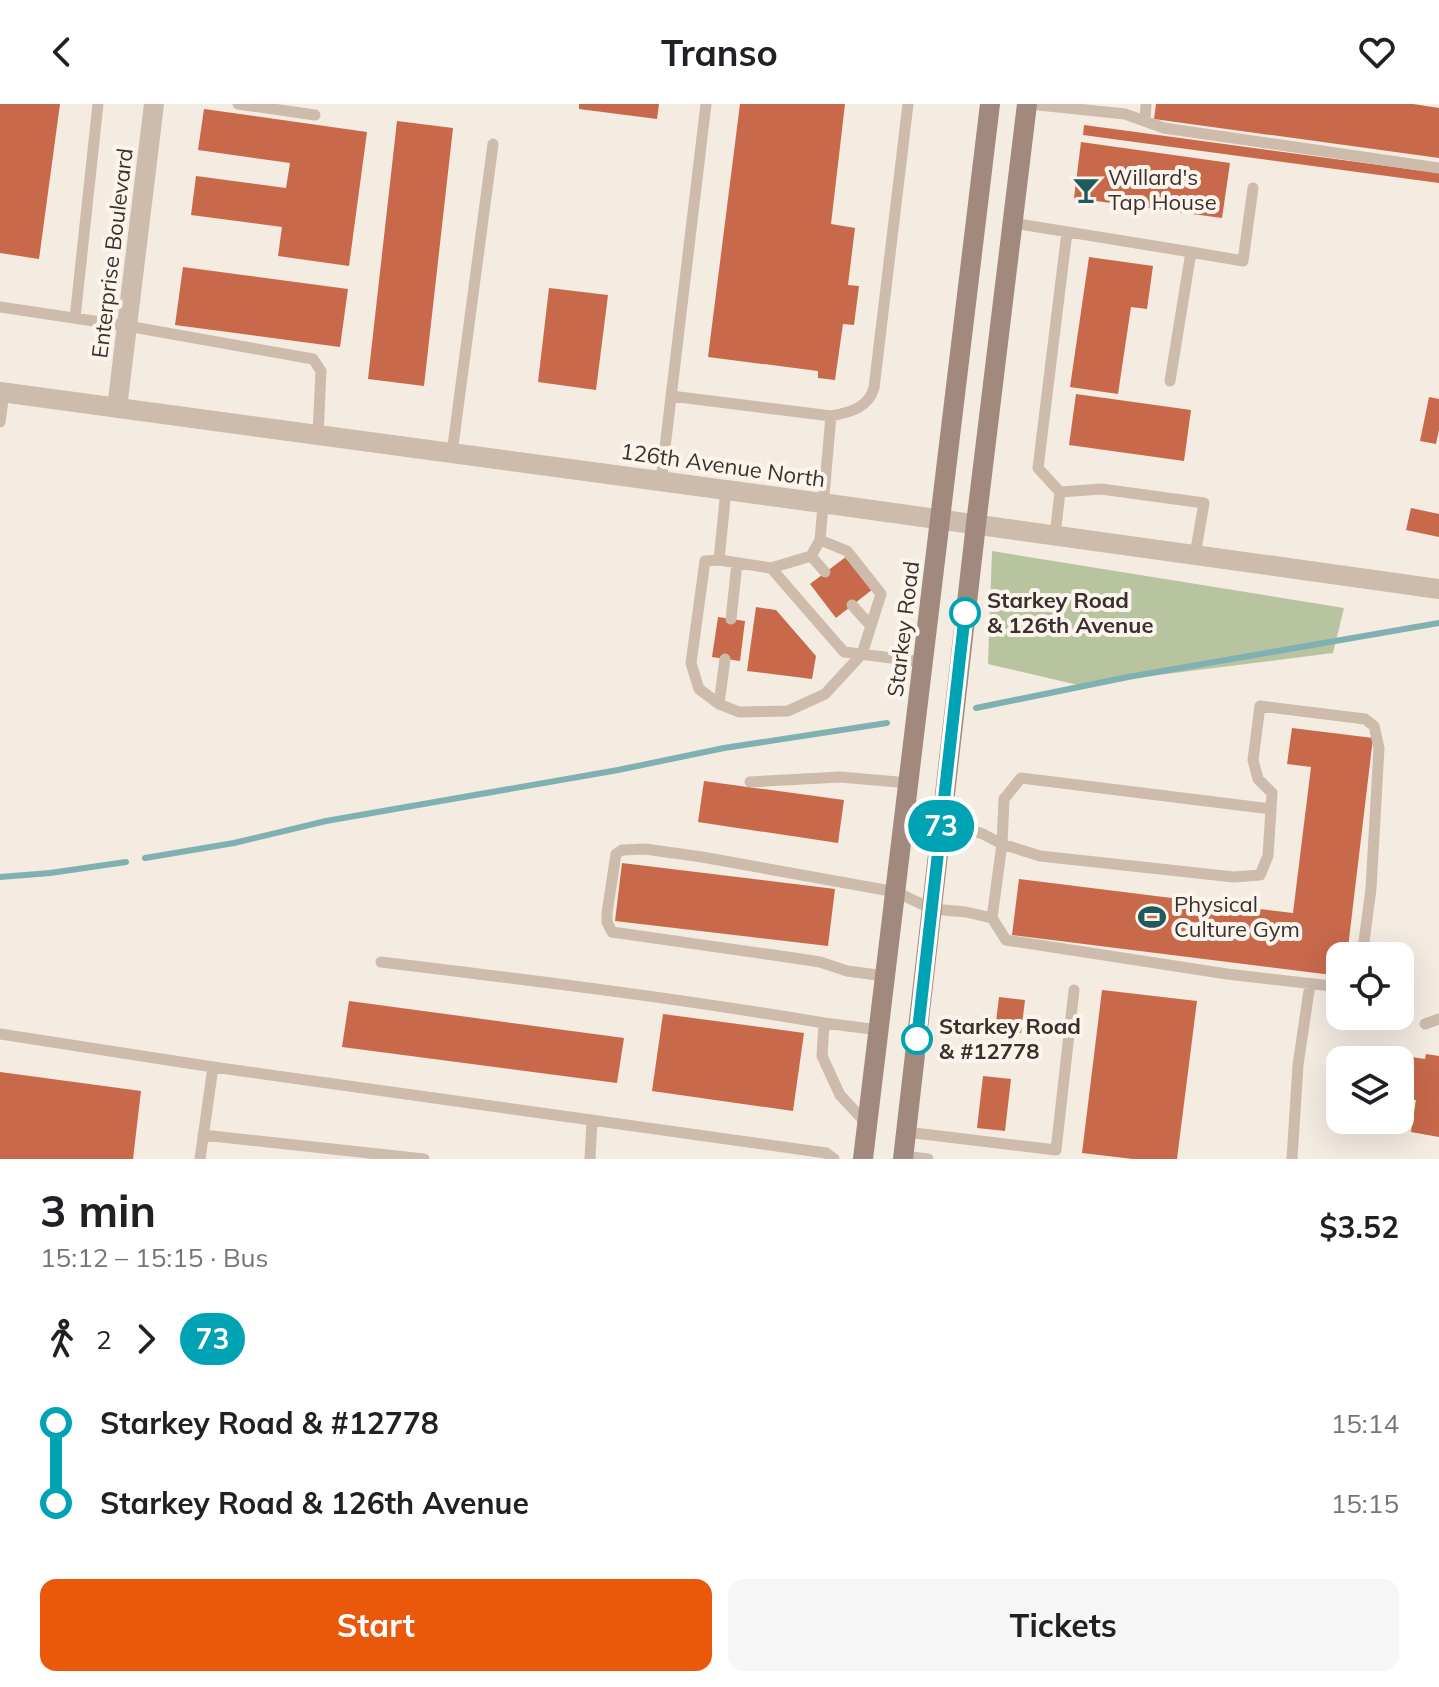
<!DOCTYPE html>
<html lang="en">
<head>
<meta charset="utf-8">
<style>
  body { margin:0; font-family:Mulish,sans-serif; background:#f6f6f6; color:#202124; height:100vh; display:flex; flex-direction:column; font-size:30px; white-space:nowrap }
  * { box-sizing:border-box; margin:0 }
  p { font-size:26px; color:#757577 }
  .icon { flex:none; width:44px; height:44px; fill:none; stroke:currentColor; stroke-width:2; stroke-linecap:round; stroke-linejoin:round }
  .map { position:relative; height:1055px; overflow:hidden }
  .side { display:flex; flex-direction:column; background:#fff; flex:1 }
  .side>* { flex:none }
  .badge { padding:0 16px; border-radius:26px; font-size:28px; line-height:52px }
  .fabs { position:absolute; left:1326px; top:838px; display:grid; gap:16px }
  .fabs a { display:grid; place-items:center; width:88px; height:88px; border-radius:16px; background:#fff; box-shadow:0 8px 32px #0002; font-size:40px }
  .map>.badge { position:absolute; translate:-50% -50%; box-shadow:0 0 0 4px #fff }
  .legs { display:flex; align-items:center; gap:12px; height:88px; padding:0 40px; font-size:26px }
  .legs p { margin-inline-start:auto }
  .overview { display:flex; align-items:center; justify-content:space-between; height:136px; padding:0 40px }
  h1 { font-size:44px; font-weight:700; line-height:60px }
  .primary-button { display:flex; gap:16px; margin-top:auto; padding:16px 40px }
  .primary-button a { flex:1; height:92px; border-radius:16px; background:#ea580c; color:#fff; font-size:32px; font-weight:700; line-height:92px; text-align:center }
  .primary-button a+a { background:#f6f6f6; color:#202124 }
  ul { padding:0 40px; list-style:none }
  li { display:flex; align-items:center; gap:28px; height:80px; font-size:30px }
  li i { display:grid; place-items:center; width:12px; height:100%; margin:0 10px; background:currentColor }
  li i::after { content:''; width:20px; height:20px; margin:-10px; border:6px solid; border-radius:50%; background:#fff }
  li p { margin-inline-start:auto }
  li:first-child i { background:linear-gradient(#0000 50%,currentColor 0) }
  li:last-child i { background:linear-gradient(currentColor 50%,#0000 0) }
  header { display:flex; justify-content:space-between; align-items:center; height:104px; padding:0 40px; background:#fff; font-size:36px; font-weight:700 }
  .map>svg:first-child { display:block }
  .green { fill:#b8c4a0 }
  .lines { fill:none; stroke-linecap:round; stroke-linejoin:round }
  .stream { stroke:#7fb0b2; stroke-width:6 }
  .building { fill:#c8694b }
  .service { stroke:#cdbbac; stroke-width:11 }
  .minor { stroke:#cdbbac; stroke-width:20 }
  .secondary { stroke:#a18a7d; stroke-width:20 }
  .line-1-casing { stroke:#fff; stroke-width:18 }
  .line-1 { stroke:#00a3b4; stroke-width:12 }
  .stop-1-dot { fill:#fff; stroke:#00a3b4; stroke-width:4 }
  .labels { text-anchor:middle; stroke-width:8; stroke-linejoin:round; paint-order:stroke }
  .poi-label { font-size:22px; fill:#3b302b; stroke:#fbf5ee; text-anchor:start }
  .street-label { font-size:22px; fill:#3b302b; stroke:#fbf5ee }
  .stop-label { font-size:22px; font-weight:bold; fill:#3b302b; stroke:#fbf5ee; text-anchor:start }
</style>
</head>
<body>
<header><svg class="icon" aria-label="back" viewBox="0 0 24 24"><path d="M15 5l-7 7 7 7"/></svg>Transo<svg class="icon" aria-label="heart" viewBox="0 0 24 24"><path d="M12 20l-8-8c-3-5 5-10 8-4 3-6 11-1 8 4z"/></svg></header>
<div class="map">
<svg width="1439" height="1055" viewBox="0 0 1439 1055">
  <rect width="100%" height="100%" fill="#f4ebe1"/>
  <!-- green -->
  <path class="green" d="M992 447 1344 504 1333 549 1078 581 988 560Z"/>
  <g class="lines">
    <!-- stream -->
    <path class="stream" d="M976 604 1128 573 1439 519
      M145 754 234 739 326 717 618 666 724 644 887 619
      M0 773 50 769 126 758"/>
  </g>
  <!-- building -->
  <path class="building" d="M0 0H60L39 155 0 149Z
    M579 0H659L657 15 579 5Z
    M740 0H845L831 120 855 124 848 181 859 182 854 221 843 220 835 276 818 274V267L708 253Z
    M1156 0H1413L1439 4V54L1154 15Z
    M204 5 367 28 349 162 278 152 282 123 191 111 196 72 286 84 290 59 198 46Z
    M397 17 453 24 424 282 368 275Z
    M1084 21 1439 69V79L1083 31Z
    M1081 38 1230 59 1222 114 1074 94Z
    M1089 153 1153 162 1147 205 1131 203 1118 290 1070 283Z
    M183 163 348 185 340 243 175 221Z
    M549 184 608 191 596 286 538 278Z
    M1076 290 1191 306 1184 357 1069 341Z
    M1429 293 1439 295V326L1436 340 1420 337Z
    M1411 404 1439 410V433L1406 426Z
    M847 452 873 485 836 514 810 480Z
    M756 503 776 506 816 552 812 575 747 567Z
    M718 513 745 517 740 557 712 553Z
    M1292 624 1373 634 1347 852H1340V872L1012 831 1019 775 1293 809 1311 663 1287 660Z
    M704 677 844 696 838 739 698 718Z
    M622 759 835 785 828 842 615 817Z
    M1102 886 1197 897 1177 1055H1133L1082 1049Z
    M999 893 1025 896 1021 929 995 926Z
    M349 897 624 934 617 979 342 943Z
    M663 910 804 929 793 1007 652 987Z
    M1426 950 1439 952V1033L1411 1028 1416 996 1403 994 1408 962H1411L1412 953 1425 955Z
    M0 968 141 987 133 1055H0Z
    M983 972 1011 975 1005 1027 977 1024Z"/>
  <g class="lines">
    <!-- service -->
    <path class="service" d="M238 0 315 11
      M1029 0 1125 10 1164 24 1439 64
      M1145 16 1146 0
      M1013 119 1191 148 1170 277
      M1191 148 1243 157 1253 84
      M0 203 127 222 313 255 321 267 318 331
      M75 214 98 0
      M671 292 831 312
      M0 318 4 289
      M452 349 493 40
      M661 377 706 0
      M726 386 719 456 771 464 811 452 820 436 831 312C851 308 868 304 874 284L908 0
      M1060 388 1101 385 1204 399 1195 451
      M1055 431 1060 388 1038 364 1067 128
      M811 452 825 468
      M719 456 705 457 691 559 699 585 719 600 739 608 788 607 825 590 862 550 881 490 847 447 820 436
      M771 464 844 548 923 558
      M852 501 871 522
      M731 515 737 459
      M719 600 725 555
      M750 678 840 673 909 679
      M942 717 983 730 1002 740 1040 752 1234 773 1260 771 1268 752 1272 689 1258 675 1253 656 1260 602 1365 615 1374 622 1379 644 1371 785 1362 852
      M992 814 1002 740 1004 695 1021 674 1271 705
      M381 858C529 876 677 894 824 919
      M885 872 847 867 820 858 794 854 612 828 607 818V809L616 750 622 746 645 745 702 753 896 788 932 805 966 808 992 814 1006 836 1227 870 1340 883
      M1425 920 1439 915
      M0 930 213 963
      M867 1020 840 991 822 952 824 919 879 926
      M906 1028 1056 1046 1074 886
      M203 1031 424 1055
      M904 1052 928 1055
      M200 1055 213 963 826 1049 834 1055
      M590 1055 592 1016
      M1292 1055 1298 961 1310 880"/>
    <!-- minor -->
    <path class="minor" d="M0 288 822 399 1439 485
      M117 304 154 0"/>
    <!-- secondary -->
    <path class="secondary" d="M863 1055 990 0
      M903 1055 976 420 1027 0"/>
  </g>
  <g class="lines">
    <!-- line-1 casing -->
    <g class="line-1-casing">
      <path id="line-1" d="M917 935 965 509"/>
    </g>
    <!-- line-1 -->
    <use href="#line-1" class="line-1"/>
  </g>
  <!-- icons -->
  <defs>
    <g id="bar-bare" transform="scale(2.16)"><path d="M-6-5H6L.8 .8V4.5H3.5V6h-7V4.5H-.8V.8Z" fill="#1f5a5e" stroke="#fbf5ee" stroke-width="2.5" paint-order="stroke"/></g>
    <g id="stadium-bare" transform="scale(2.16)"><path d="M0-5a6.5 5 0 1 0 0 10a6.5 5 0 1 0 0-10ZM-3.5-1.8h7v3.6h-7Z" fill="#1f5a5e" stroke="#fbf5ee" stroke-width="2.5" paint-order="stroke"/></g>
  </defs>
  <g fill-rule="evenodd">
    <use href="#bar-bare" x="1086" y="86"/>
    <use href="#stadium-bare" x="1152" y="813"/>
  </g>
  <!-- markers -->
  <g class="stop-1-dot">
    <circle cx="965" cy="509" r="14"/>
    <circle cx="917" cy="935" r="14"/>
  </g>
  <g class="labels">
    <!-- poi labels -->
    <g class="poi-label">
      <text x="1108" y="81">Willard's<tspan x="1108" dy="25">Tap House</tspan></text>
      <text x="1174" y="808">Physical<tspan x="1174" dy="25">Culture Gym</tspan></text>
    </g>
    <!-- street labels -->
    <g class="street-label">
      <text transform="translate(112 149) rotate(-83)" y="8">Enterprise Boulevard</text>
      <text transform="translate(723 361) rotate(8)" y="8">126th Avenue North</text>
      <text transform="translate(903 525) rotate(-83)" y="8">Starkey Road</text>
    </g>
    <!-- stop labels -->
    <g class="stop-label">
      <text x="987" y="504">Starkey Road<tspan x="987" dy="25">&amp; 126th Avenue</tspan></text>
      <text x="939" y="930">Starkey Road<tspan x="939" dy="25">&amp; #12778</tspan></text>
    </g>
  </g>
</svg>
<div class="fabs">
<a><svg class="icon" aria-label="locate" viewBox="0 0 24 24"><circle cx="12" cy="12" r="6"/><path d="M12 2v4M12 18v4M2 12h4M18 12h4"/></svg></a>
<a><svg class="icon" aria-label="layers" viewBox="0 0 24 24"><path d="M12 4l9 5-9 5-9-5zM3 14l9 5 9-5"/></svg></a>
</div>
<b class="badge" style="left:941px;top:722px;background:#00a3b4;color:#fff">73</b>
</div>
<section class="side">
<div class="overview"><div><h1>3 min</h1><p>15:12 – 15:15 · Bus</p></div><b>$3.52</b></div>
<div class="legs"><svg class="icon" aria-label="walk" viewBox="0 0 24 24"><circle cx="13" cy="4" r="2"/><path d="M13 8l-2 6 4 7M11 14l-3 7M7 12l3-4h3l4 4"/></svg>2<svg class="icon" aria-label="forward" viewBox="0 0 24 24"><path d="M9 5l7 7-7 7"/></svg><b class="badge" style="background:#00a3b4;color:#fff">73</b></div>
<ul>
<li><i style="color:#00a3b4"></i><b>Starkey Road &amp; #12778</b><p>15:14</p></li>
<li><i style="color:#00a3b4"></i><b>Starkey Road &amp; 126th Avenue</b><p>15:15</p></li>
</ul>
<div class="primary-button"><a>Start</a><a>Tickets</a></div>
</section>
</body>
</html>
